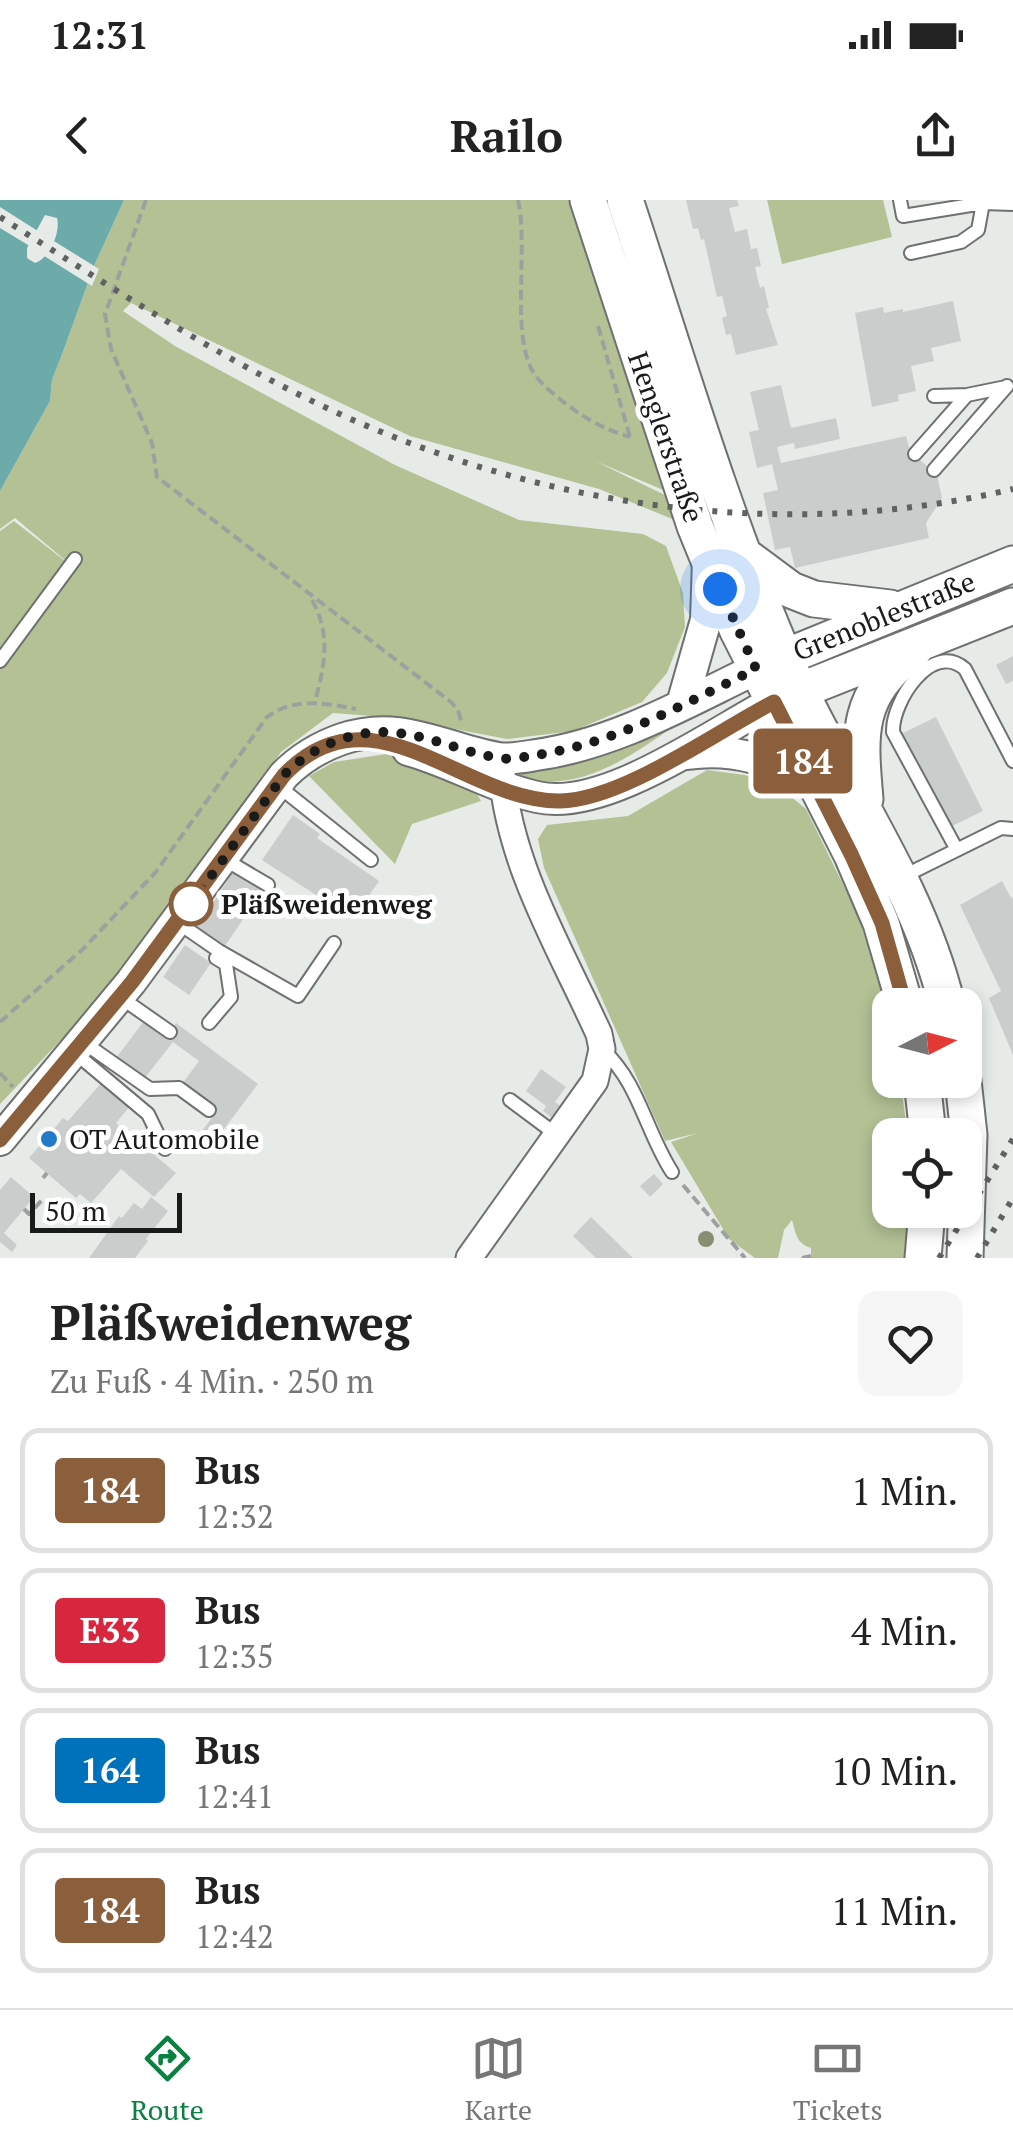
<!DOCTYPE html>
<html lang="de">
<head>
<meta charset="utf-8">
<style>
  body { margin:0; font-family:"PT Serif",serif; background:#f6f6f6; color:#222; height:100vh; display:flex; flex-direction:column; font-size:38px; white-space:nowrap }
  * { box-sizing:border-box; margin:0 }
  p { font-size:32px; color:#767676 }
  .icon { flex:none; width:55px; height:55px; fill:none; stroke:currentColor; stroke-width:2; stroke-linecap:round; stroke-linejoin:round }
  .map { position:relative; height:1058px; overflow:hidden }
  .details { display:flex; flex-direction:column; background:#fff; flex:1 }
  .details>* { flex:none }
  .badge { padding:0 20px; border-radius:8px; font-size:35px; line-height:65px }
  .needle { width:65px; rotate:84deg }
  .controls { position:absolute; left:872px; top:788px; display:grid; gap:20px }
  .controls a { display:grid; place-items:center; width:110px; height:110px; border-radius:20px; background:#fff; box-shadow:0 5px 15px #0003; font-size:50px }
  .scale { position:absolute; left:30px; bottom:25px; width:152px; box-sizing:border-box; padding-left:10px; border:5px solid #191b1a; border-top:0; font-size:28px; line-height:35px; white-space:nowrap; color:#191b1a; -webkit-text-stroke:8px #fff; paint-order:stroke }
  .you { position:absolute; width:50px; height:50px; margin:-25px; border:8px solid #fff; border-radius:50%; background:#1a73e8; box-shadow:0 0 0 15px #1a73e833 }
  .map>.badge { position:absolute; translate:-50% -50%; box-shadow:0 0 0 5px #fff }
  .round { display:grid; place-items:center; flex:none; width:105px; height:105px; border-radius:20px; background:#f6f6f6 }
  .head { display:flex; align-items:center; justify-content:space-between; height:170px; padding:0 50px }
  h1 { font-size:48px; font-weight:700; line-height:75px }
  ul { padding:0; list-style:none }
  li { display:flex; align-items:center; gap:30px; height:125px; margin:0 20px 15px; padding:0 30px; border:5px solid #e0e0e0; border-radius:20px }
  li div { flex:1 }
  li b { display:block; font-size:38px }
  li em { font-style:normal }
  li .badge { min-width:110px; font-weight:700; text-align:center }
  .status { display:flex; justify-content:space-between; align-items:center; height:70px; padding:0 50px; background:#fff; direction:ltr }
  .status svg { height:28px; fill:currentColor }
  header { display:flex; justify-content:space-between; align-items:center; height:130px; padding:0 50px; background:#fff; font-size:45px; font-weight:700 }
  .dock { display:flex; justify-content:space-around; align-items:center; height:140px; border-top:2px solid #e0e0e0; background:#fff; font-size:28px; color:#767676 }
  .dock a { display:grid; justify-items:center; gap:5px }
  .dock .selected { color:#0b8043 }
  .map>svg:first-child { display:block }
  .green { fill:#b3c195 }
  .water { fill:#6daaaa; fill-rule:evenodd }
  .pier { fill:#e7ebe8 }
  .building { fill:#c9cdcc }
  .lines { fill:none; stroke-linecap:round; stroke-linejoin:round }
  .service-casing { stroke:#6e716f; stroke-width:16 }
  .minor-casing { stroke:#6e716f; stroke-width:29 }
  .tertiary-casing { stroke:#6e716f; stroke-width:34 }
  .secondary-casing { stroke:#6e716f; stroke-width:39 }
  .path { stroke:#9da09e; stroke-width:4; stroke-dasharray:10 5; stroke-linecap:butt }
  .service { stroke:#fff; stroke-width:12 }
  .minor { stroke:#fff; stroke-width:25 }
  .tertiary { stroke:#fff; stroke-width:30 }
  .secondary { stroke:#fff; stroke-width:35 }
  .rail { stroke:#606261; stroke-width:6; stroke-dasharray:5 10; stroke-linecap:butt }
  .tree { fill:#868f72 }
  .line-casing { stroke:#fff; stroke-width:22 }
  .line { stroke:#8b5e3c; stroke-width:15 }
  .walk { stroke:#191b1a; stroke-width:10; stroke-dasharray:0 18 }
  .stop-dot { fill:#fff; stroke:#8b5e3c; stroke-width:5 }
  .poi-dot { fill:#237ac8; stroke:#fff; stroke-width:4 }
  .labels { text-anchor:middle; stroke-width:10; stroke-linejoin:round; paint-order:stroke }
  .street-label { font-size:28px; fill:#191b1a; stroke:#fff }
  .stop-label { font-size:28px; font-weight:bold; fill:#191b1a; stroke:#fff; text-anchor:start }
  .poi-label { font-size:28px; fill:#191b1a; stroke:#fff; text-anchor:start }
</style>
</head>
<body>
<div class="status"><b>12:31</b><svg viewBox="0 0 49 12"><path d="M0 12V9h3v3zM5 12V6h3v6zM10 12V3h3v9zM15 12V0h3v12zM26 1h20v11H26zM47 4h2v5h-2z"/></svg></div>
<header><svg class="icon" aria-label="back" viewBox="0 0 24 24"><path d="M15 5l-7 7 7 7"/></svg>Railo<svg class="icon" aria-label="share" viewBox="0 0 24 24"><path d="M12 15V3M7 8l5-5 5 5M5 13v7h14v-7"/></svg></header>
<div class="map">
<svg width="1013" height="1058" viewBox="0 0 1013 1058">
  <rect width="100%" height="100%" fill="#e7ebe8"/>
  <!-- green -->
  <path class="green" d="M124 0H584L675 295 595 261 675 300 682 323 599 289 410 236 131 103 123 111 175 146 395 265 519 320 643 334 666 346 683 393 685 427 667 473 642 502 573 531 507 539 397 518 333 513 281 552 163 718 79 821 0 904V331L14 321 78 371 15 318 0 329V291L50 201 52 180 64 149 94 66Z
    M767 0H883L892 37 782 64Z
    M689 516C635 552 591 591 522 580V574Z
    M386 554 403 557 476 592 481 601 412 624 395 664 309 576 334 562Z
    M707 570 745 575 779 587 806 609 857 713 872 758 890 824V880H900L908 935H890V1010H909L906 1058H811V1048C796 1043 796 1034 792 1020L784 1030 778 1058H755L729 1039 671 942 698 933 665 941 544 668 538 639 547 625 628 616Z"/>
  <!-- water -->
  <path class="water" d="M0 0H124L94 66 64 149 52 180 50 201 0 291ZM45 15 57 18C61 32 49 59 35 63L27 58V48Z"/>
  <!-- pier -->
  <path class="pier" d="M0 7 41 33 33 48 0 28Z
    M49 38 99 69 92 86 41 54Z"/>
  <!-- building -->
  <path class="building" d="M686 0H737L739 6 729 8 735 32 747 29 751 49 757 48 761 66 755 67 760 88 764 86 769 108 766 109 778 145 736 155 731 134 726 135 722 118 727 116 722 96 717 97 704 39 701 40 698 28 693 29Z
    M953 101 961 141 931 148 934 161 911 166 916 191 898 195 899 201 872 207 855 113 883 107 884 113 903 109V112Z
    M781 185 791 228 836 218 840 239 795 249 794 243 777 247 781 263 906 236 910 251 937 275 942 298 926 323 929 338 795 368 790 347 775 350 763 293 778 290 772 264 757 268 749 232 759 230 750 192Z
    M1013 456V481L1006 484 996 465Z
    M936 517 983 611 948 628 901 534Z
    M293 615 320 634 317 638 379 681 353 719 262 660Z
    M236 668 265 687 225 746 197 727Z
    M1002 681 1011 698 1013 697V855L989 798 1001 791 960 705Z
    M185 745 211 763 189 795 163 777Z
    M144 821 166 837 176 823 258 884 208 950 195 940 217 911 182 884 199 861 173 842 144 879 116 858Z
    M541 869 566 887 555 902 563 908 555 920 543 911 546 906 526 891Z
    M102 882 130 906 116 923 176 973 154 997 121 969 91 1003 80 994 76 998 29 958 63 918 68 921Z
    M654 974 663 984 650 997 640 986Z
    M11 977 34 997 4 1033 17 1045 12 1052 0 1042V990Z
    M151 997 168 1011 146 1039 148 1041 135 1058H89L119 1016 122 1018 134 1003 142 1009Z
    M591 1017 633 1058H596L573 1036Z"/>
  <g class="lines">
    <!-- service casing -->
    <g class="service-casing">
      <path id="service" d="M900 0 903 16 983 3 1013 4
        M911 53 961 42 978 30 983 3
        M934 196 967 195 1006 187
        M915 254 967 195
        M934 270 1007 186
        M0 461 75 359
        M277 585 371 660
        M957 650 893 532C892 501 932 440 965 469L1013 561
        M224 659 268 685
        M902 677 1001 628 1013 629
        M177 722 219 751 298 796 334 743
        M120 797 170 832
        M209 823 231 797 226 764 216 758
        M83 842 150 889 179 888 209 910
        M603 850C639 883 646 932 672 972
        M74 852 148 914 165 949
        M510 900 557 935"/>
    </g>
    <!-- minor casing -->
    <g class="minor-casing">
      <path id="minor" d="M469 1058 595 881 602 849 599 834C561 750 510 667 502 574"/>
    </g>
    <!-- tertiary casing -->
    <g class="tertiary-casing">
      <path id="tertiary" d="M682 504 706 420 708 360
        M408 550C452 562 492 587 537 597 604 613 713 533 773 502
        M687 554C734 547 776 561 816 585
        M0 940 131 782 284 575C301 558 319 547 342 539 401 519 442 548 498 558 509 560 524 557 536 555 615 544 685 503 756 469"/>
    </g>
    <!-- secondary casing -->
    <g class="secondary-casing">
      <path id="secondary" d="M588 0 695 326 737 429 852 655 881 723 905 805
        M625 0C675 151 720 307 783 454 834 573 916 677 947 805
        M745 356 791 390 814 399 890 408
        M761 467 1013 364
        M779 499 1013 406
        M865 599C859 531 856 496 914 450
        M922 880 928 935
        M963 880 969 935 965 1058
        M923 1058 927 1010"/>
    </g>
    <!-- path -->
    <path class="path" d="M146 0 105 114 111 149 152 243 157 277 451 502 458 510 462 525
      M518 0C529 49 510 132 533 172 540 183 551 192 561 200 582 217 603 229 630 237
      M598 126 630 237
      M312 400C331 434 325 465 315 501
      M0 822 83 749 155 673 267 517C294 497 325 503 356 509
      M0 873 13 887
      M43 978 47 973
      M683 985 745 1058
      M24 1009 29 1014 44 998
      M802 1058 811 1056"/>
    <!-- service -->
    <use href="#service" class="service"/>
    <!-- minor -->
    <use href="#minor" class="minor"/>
    <!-- tertiary -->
    <use href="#tertiary" class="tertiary"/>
    <!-- secondary -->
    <use href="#secondary" class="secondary"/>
    <!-- rail -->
    <path class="rail" d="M0 17C100 80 200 146 306 198 522 305 777 345 1013 289
      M939 1058 1013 939
      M977 1058 1013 998"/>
  </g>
  <!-- trees -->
  <circle class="tree" cx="706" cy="1039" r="8"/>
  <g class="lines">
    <!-- line casing -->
    <g class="line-casing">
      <path id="line" d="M0 940 132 782 284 575C373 482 464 602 560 601 623 600 717 531 774 502L852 656 882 723 905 805"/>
    </g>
    <!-- line -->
    <use href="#line" class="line"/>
    <!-- walk -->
    <path class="walk" d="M191 704 284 575C301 558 319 547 342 539 401 519 442 548 498 558 510 560 524 557 536 555 615 544 685 503 756 469L720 389"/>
  </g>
  <!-- markers -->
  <circle class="stop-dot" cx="191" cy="704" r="20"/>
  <circle class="poi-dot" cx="49" cy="939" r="10"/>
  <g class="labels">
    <!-- street labels -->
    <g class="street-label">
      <text transform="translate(666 237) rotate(71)" y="10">Henglerstraße</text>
      <text transform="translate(884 416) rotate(-22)" y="10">Grenoblestraße</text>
    </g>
    <!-- stop labels -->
    <g class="stop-label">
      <text x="221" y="714">Pläßweidenweg</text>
    </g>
    <!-- poi labels -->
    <g class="poi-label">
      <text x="69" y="949">OT Automobile</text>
    </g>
  </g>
</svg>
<div class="controls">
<a><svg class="needle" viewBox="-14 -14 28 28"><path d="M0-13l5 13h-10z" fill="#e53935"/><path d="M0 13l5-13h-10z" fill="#767676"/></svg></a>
<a><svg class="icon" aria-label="locate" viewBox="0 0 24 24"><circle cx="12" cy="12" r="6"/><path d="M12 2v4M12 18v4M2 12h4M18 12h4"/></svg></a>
</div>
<div class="scale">50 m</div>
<div class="you" style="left:720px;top:389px"></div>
<b class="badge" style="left:803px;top:561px;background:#8b5e3c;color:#fff">184</b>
</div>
<section class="details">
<div class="head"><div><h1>Pläßweidenweg</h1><p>Zu Fuß · 4 Min. · 250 m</p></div><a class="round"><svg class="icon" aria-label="heart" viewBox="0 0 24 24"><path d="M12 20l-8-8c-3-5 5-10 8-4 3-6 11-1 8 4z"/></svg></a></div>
<ul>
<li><span class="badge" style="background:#8b5e3c;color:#fff">184</span><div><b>Bus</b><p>12:32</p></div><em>1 Min.</em></li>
<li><span class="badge" style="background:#d7263d;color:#fff">E33</span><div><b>Bus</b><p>12:35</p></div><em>4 Min.</em></li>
<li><span class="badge" style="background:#0072bc;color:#fff">164</span><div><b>Bus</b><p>12:41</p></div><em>10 Min.</em></li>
<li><span class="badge" style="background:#8b5e3c;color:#fff">184</span><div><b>Bus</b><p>12:42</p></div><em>11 Min.</em></li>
</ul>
</section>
<nav class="dock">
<a class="selected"><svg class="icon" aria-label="directions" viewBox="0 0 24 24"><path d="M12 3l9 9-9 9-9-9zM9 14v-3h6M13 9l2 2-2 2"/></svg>Route</a>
<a><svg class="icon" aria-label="map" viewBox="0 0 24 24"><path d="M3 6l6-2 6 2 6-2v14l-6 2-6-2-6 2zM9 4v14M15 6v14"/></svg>Karte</a>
<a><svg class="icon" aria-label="tickets" viewBox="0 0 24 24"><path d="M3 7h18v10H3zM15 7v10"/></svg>Tickets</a>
</nav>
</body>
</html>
